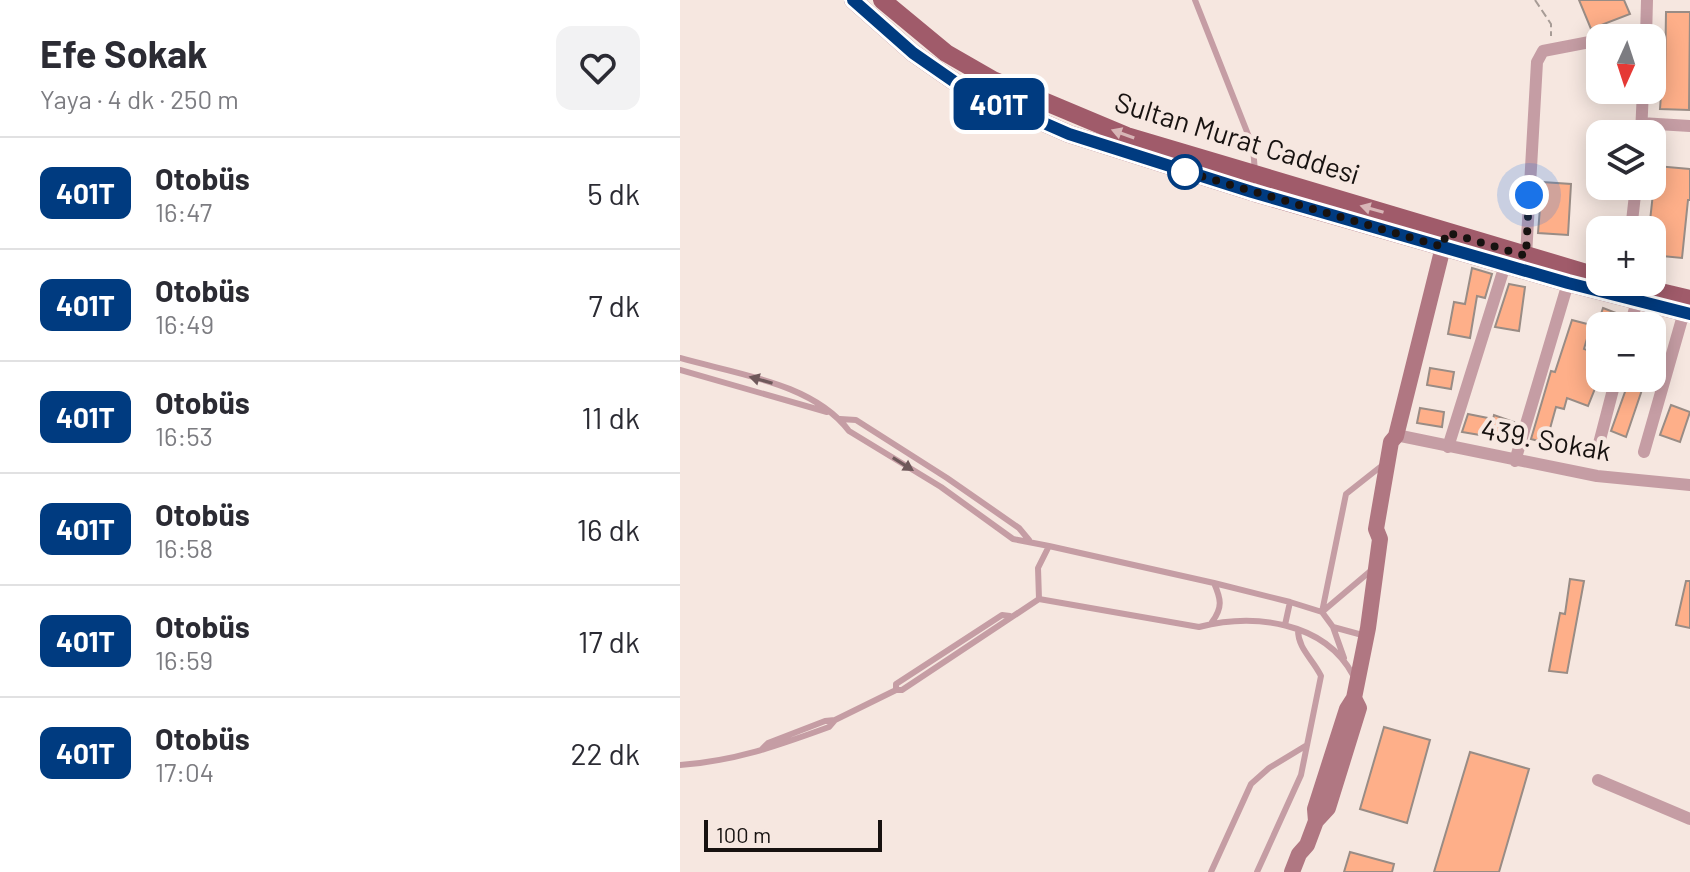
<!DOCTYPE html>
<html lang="tr">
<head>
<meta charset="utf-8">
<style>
  body { margin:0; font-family:Barlow,sans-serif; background:#f2f2f3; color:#2b2b33; height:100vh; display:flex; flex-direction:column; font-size:30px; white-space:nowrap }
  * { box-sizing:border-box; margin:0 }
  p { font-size:26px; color:#7c7c81 }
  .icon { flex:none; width:44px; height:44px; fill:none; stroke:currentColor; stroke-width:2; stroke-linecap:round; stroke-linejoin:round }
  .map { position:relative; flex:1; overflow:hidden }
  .panel { display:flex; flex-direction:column; background:#fff; width:680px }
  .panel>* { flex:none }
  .badge { padding:0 16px; border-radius:12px; font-size:28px; line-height:52px }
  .needle { width:52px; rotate:183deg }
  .fabs { position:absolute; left:906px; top:24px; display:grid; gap:16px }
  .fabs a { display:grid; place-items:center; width:80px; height:80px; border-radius:16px; background:#fff; box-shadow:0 4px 20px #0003; font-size:40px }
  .scale { position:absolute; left:24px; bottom:20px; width:178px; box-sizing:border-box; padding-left:8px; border:4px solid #171210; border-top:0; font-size:22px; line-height:28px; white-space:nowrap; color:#171210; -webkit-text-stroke:6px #f6e7e0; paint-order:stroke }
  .you { position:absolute; width:40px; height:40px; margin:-20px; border:6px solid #fff; border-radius:50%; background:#1a73e8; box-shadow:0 0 0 12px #1a73e833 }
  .map>.badge { position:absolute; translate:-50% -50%; box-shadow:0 0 0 4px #fff }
  .round { display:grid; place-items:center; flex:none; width:84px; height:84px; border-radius:16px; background:#f2f2f3 }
  .head { display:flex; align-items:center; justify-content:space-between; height:136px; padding:0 40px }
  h1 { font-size:38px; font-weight:700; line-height:60px }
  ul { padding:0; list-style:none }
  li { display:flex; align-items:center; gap:24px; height:112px; padding:0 40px; border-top:2px solid #e1e1e2 }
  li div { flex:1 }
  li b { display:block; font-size:30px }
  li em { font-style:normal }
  li .badge { min-width:88px; font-weight:700; text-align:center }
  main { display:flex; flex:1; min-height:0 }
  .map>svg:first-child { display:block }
  .building { fill:#feaf89; stroke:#998c85; stroke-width:2 }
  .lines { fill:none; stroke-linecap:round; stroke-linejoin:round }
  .path { stroke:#a79c96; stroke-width:2; stroke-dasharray:8 4; stroke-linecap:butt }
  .lane { stroke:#c59da4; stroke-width:6 }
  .street { stroke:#c59da4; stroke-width:12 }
  .secondary { stroke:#b07782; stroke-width:16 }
  .primary { stroke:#a05b6a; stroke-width:18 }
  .oneway { fill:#d8b6b7 }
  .oneway2 { fill:#6e585a }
  .line-casing { stroke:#fff; stroke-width:18 }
  .line { stroke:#003b80; stroke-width:12 }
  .walk { stroke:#171210; stroke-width:8; stroke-dasharray:0 14.4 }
  .stop-dot { fill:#fff; stroke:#003b80; stroke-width:4 }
  .labels { text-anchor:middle; stroke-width:8; stroke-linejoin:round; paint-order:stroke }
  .street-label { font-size:28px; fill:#171210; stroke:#f6e7e0 }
</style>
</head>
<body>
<main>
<section class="panel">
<div class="head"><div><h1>Efe Sokak</h1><p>Yaya · 4 dk · 250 m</p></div><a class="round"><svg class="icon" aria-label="heart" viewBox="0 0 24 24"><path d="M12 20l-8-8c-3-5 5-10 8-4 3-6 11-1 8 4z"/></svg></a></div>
<ul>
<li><span class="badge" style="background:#003b80;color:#fff">401T</span><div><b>Otobüs</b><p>16:47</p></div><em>5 dk</em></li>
<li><span class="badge" style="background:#003b80;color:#fff">401T</span><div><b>Otobüs</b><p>16:49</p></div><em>7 dk</em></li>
<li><span class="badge" style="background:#003b80;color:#fff">401T</span><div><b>Otobüs</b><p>16:53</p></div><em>11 dk</em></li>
<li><span class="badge" style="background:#003b80;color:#fff">401T</span><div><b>Otobüs</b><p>16:58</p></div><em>16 dk</em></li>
<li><span class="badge" style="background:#003b80;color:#fff">401T</span><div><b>Otobüs</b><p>16:59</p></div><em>17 dk</em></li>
<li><span class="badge" style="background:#003b80;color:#fff">401T</span><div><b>Otobüs</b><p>17:04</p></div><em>22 dk</em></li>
</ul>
</section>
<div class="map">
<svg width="1010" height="872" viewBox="0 0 1010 872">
  <rect width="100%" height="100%" fill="#f6e7e0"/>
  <!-- building -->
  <path class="building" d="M899 0H944L950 14 911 29Z
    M986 12H1010L1009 110 980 109 982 80H985Z
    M976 166 1010 169V200H1008L1002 258 972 255V230H969Z
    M862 182 891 184 888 235 858 233Z
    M792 268 812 274 805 298 797 296 790 338 768 334 774 302 785 304Z
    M829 284 845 287 839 331 815 327Z
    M923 308 944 316 941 326H917Z
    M892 320 911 325 904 349 920 355V376L908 406 887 398 884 409 876 407 866 443 851 439 871 371 875 372Z
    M750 368 774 372 771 389 747 385Z
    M950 378H966L946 437 931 431Z
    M991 405 1010 412 1000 442 980 435Z
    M740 408 764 412 762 427 737 423Z
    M788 414 813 419 814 415 834 422 828 440 800 431V435L782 432Z
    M890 579 904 581 887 673 869 671 880 613 885 614Z
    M1006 581H1010V628L996 625Z
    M704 727 750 740 727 823 680 809Z
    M790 752 849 769 819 872H754Z
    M670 852 714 864 712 872H664Z"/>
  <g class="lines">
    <!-- path -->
    <path class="path" d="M855 0 871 24V36"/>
    <!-- lane -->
    <path class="lane" d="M515 0 573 147 575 172
      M0 358C56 374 133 383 169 431L261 487 333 539 369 546 358 568 359 599
      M0 370 147 412
      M160 419 176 420 267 478 339 528 349 540
      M369 546 534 583C541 599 543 607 532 622
      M534 583 610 602
      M605 625 610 602 642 612 694 568
      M653 627 686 636
      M664 658 653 627 642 612 666 494 704 464
      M216 690V684L322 615 330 616
      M82 749 88 743 145 721 155 720
      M0 765C55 761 97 746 149 727L155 720 216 690H222L359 599 519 627C573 613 644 621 673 675
      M531 872 571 784 589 768 627 745
      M577 872 621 775 641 676C633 659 618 649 618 630"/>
    <!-- street -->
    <path class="street" d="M929 38 966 31
      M966 38 967 0
      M961 123 1010 126
      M961 134 963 90
      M951 230 956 186
      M846 256 857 62 863 51 920 40
      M950 326 957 301
      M716 435 917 476 1010 485
      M768 447 825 265
      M964 452 1004 312
      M916 455 936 378
      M835 461 888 283
      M918 780 1010 819"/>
    <!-- secondary -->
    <path class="secondary" d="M636 821 635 809 667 709 674 698 688 628 700 539 696 529 711 442 716 436 763 247
      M612 872 619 854 627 845 636 821 648 808 679 708 674 698"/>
    <!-- primary -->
    <path class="primary" d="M173 0 233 53 282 87 389 134 575 193 888 283 1010 314
      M202 0 266 53 313 80 447 136 920 277
      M938 282 1010 299"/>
  </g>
  <!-- one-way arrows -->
  <defs><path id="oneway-solid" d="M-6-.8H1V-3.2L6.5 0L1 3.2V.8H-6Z" transform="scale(2)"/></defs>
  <g class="oneway">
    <use href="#oneway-solid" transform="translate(443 134) rotate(-160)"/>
    <use href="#oneway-solid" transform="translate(692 209) rotate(-164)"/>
  </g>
  <g class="oneway2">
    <use href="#oneway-solid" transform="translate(81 380) rotate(-164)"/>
    <use href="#oneway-solid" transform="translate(223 464) rotate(32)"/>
  </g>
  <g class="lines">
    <!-- line casing -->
    <g class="line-casing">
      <path id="line" d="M173 0 233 53 282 87 389 134 572 192 888 283 1010 314"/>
    </g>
    <!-- line -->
    <use href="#line" class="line"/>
    <!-- walk -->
    <path class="walk" d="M505 172 493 168 763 247 766 232 846 256 849 195"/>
  </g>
  <!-- markers -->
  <circle class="stop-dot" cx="505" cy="172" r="16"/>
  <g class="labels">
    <!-- street labels -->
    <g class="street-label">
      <text transform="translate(557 138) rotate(17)" y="10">Sultan Murat Caddesi</text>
      <text transform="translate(866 440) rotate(10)" y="10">439. Sokak</text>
    </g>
  </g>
</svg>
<div class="fabs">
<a><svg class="needle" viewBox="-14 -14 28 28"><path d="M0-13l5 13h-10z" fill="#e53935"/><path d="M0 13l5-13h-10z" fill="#7c7c81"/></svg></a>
<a><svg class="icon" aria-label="layers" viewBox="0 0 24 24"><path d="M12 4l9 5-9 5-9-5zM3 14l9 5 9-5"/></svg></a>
<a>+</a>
<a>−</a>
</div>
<div class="scale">100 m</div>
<div class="you" style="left:849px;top:195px"></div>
<b class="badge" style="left:319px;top:104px;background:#003b80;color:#fff">401T</b>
</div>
</main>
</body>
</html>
